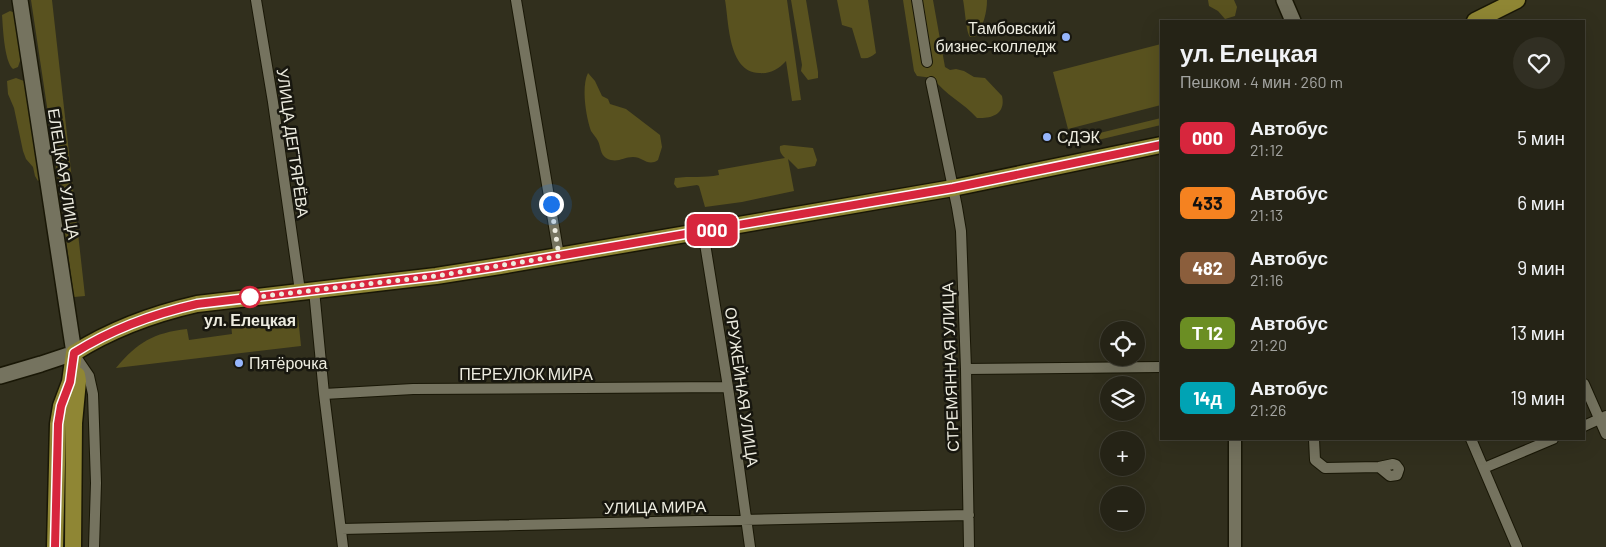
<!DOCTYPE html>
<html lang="ru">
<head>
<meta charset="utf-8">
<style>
  body { margin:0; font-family:Barlow,sans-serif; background:#312f23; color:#f1f3f6; height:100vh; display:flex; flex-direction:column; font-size:19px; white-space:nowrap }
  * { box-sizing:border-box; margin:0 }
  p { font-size:16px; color:#a3a4a1 }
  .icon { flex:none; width:28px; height:28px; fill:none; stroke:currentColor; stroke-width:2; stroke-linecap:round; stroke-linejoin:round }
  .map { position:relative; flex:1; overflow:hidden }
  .sheet { position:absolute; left:1160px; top:20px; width:425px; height:420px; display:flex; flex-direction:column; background:#252316; border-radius:0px; box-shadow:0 5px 20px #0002,0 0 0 1px #424035 }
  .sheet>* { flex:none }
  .badge { padding:0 10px; border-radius:8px; font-size:18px; line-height:32px }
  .fabs { position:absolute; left:1100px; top:321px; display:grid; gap:10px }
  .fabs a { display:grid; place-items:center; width:45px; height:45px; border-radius:50%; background:#252316; box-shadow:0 5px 20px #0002,0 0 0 1px #424035; font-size:25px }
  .you { position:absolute; width:25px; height:25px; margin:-12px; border:4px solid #fff; border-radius:50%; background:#1a73e8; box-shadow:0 0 0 8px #1a73e833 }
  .map>.badge { position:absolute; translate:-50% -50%; box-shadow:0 0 0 2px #fff }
  .round { display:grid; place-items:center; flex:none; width:52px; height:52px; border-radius:26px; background:#312f23 }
  .overview { display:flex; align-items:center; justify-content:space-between; height:85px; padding:0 20px }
  h1 { font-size:24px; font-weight:700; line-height:38px }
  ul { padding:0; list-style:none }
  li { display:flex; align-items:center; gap:15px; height:65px; padding:0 20px }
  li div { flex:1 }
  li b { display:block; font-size:19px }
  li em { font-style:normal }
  li .badge { min-width:55px; font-weight:700; text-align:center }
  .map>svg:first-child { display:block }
  .green { fill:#59521f }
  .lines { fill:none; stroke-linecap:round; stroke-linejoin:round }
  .minor-casing { stroke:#191706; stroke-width:12 }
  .tertiary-casing { stroke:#191706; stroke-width:15 }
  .secondary-casing { stroke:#191706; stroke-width:18 }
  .primary-casing { stroke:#191706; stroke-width:19 }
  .minor { stroke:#75735f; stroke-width:10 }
  .tertiary { stroke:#75735f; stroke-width:12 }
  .secondary { stroke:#75735f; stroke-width:15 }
  .primary { stroke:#8f8634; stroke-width:16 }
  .line-casing { stroke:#fff; stroke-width:11 }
  .line { stroke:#d7263d; stroke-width:8 }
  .walk { stroke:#edece0; stroke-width:5; stroke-dasharray:0 9 }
  .poi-dot { fill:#96b6fd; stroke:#18170f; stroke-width:2 }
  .stop-dot { fill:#fff; stroke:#d7263d; stroke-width:2.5 }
  .labels { text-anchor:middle; stroke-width:5; stroke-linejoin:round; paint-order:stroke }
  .poi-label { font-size:16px; fill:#edece0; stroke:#18170f; text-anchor:start }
  .street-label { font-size:16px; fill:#edece0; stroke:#18170f }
  .stop-label { font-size:16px; font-weight:bold; fill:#edece0; stroke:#18170f }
</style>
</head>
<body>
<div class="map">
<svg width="1606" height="547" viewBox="0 0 1606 547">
  <rect width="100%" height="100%" fill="#312f1d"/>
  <!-- green -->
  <path class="green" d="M31 0H52L85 296 74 297 64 225 66 217 71 216 68 195H63L58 180Z
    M725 0H787L801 100 792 101 786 61C779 69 770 74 759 73 728 72 729 22 725 0Z
    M791 0H806L818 72V78L808 80 801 71 802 65Z
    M837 0H868L876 53C871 57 868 59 861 58L852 28 842 25Z
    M903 0H933L945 67 950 70 956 69 964 71 974 77 985 78 1002 96C1006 114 992 119 977 118 964 103 945 95 933 78L917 76 914 71Z
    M963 0H987C987 13 983 27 975 37H970C966 32 965 9 963 0Z
    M1208 0H1234L1237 7 1235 16 1225 19 1218 11 1209 6Z
    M10 11 13 12 15 17 21 58 18 67 13 69C4 61 3 27 2 15Z
    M1161 44V105L1068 129 1053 72Z
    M588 73 595 81 602 96 608 99 610 104 626 109 660 135 662 147 658 160C648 167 643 157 633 157 623 157 617 164 606 158 600 154 601 147 598 141 596 137 593 134 591 131 586 117 581 87 588 73Z
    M16 78 24 81 41 176V179L38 181 35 176 33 167 26 159 23 151 14 108 8 94 7 81Z
    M1161 118V125L1077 145 1072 144 1071 140Z
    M784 145 813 148 817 160 815 166 798 169 788 159 794 191 742 202 705 207 699 186 697 185 677 188 674 184 675 178C690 176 704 178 719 175L718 170 785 158C782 155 779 152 780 146Z
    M298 316 301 346 116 368C138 342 153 333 187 329L189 340 232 334 231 324Z"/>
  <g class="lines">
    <!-- minor casing -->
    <g class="minor-casing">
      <path id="minor" d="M256 0 273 102 300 291
        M516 0 559 256
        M917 0 927 62
        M931 82 957 207 961 231 966 369 969 547
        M703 231 728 387 750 547
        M314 290 324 394 343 547
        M74 354 89 376 93 394 96 483 94 547
        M966 369 1161 367
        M1584 384 1606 434
        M324 394 413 389 728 387
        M1584 426 1606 416
        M1314 439 1315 460 1325 468 1379 467 1393 464 1396 465 1399 469 1397 475 1390 476 1379 467
        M1471 439 1517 547
        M1484 468 1553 439
        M341 529 969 515"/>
    </g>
    <!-- tertiary casing -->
    <g class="tertiary-casing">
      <path id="tertiary" d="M1235 439V547"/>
    </g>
    <!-- secondary casing -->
    <g class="secondary-casing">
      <path id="secondary" d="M1284 0 1293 21
        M0 376 41 364 74 353 20 0"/>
    </g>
    <!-- primary casing -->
    <g class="primary-casing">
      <path id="primary" d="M1475 21 1517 0
        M74 353C112 329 153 314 197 304L436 276 500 266 953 188 1161 145
        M55 547 58 424 61 406 70 382 74 353
        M73 547 74 423 78 381 77 375"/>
    </g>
    <!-- minor -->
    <use href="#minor" class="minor"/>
    <!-- tertiary -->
    <use href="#tertiary" class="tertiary"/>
    <!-- secondary -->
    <use href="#secondary" class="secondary"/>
    <!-- primary -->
    <use href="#primary" class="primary"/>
  </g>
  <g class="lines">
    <!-- line casing -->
    <g class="line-casing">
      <path id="line" d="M55 547 58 424 61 406 70 382 74 353C112 329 153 314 197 304L436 276 500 266 953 188 1161 145"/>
    </g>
    <!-- line -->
    <use href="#line" class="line"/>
    <!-- walk -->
    <path class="walk" d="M250 297 248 298 436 276 559 256 551 204"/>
  </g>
  <!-- markers -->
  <g class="poi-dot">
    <circle cx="1066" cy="37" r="5"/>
    <circle cx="1047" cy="137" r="5"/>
    <circle cx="239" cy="363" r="5"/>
  </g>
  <circle class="stop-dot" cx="250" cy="297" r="10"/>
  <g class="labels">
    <!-- poi labels -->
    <g class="poi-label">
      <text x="1056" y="34" text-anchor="end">Тамбовский<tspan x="1056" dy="18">бизнес-колледж</tspan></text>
      <text x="1057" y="143">СДЭК</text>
      <text x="249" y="369">Пятёрочка</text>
    </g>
    <!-- street labels -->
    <g class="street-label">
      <text transform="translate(293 143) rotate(82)" y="6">УЛИЦА ДЕГТЯРЁВА</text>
      <text transform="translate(64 174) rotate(81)" y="6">ЕЛЕЦКАЯ УЛИЦА</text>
      <text transform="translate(950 367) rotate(-92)" y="6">СТРЕМЯННАЯ УЛИЦА</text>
      <text x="526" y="380">ПЕРЕУЛОК МИРА</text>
      <text transform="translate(742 387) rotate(82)" y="6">ОРУЖЕЙНАЯ УЛИЦА</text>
      <text transform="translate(655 507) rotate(-1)" y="6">УЛИЦА МИРА</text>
    </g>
    <!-- stop labels -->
    <g class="stop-label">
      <text x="250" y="326">ул. Елецкая</text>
    </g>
  </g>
</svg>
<div class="fabs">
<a><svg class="icon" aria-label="locate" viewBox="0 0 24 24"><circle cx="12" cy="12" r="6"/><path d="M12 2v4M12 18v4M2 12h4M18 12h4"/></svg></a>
<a><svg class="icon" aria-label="layers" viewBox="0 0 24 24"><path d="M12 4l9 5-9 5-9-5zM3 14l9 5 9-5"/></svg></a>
<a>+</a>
<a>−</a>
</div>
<div class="you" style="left:551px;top:204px"></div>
<b class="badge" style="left:712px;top:230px;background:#d7263d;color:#fff">000</b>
<section class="sheet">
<div class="overview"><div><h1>ул. Елецкая</h1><p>Пешком · 4 мин · 260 m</p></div><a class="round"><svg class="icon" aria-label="heart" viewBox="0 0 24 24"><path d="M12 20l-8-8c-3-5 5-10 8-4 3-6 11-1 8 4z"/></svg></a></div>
<ul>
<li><span class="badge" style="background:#d7263d;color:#fff">000</span><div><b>Автобус</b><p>21:12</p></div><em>5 мин</em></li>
<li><span class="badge" style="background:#f58220;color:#111">433</span><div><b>Автобус</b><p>21:13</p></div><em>6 мин</em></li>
<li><span class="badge" style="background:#8b5e3c;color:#fff">482</span><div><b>Автобус</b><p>21:16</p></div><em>9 мин</em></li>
<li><span class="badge" style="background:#6b8e23;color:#fff">Т 12</span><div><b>Автобус</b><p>21:20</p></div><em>13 мин</em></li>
<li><span class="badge" style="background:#00a3b4;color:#fff">14д</span><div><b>Автобус</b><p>21:26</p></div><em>19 мин</em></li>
</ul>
</section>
</div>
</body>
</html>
